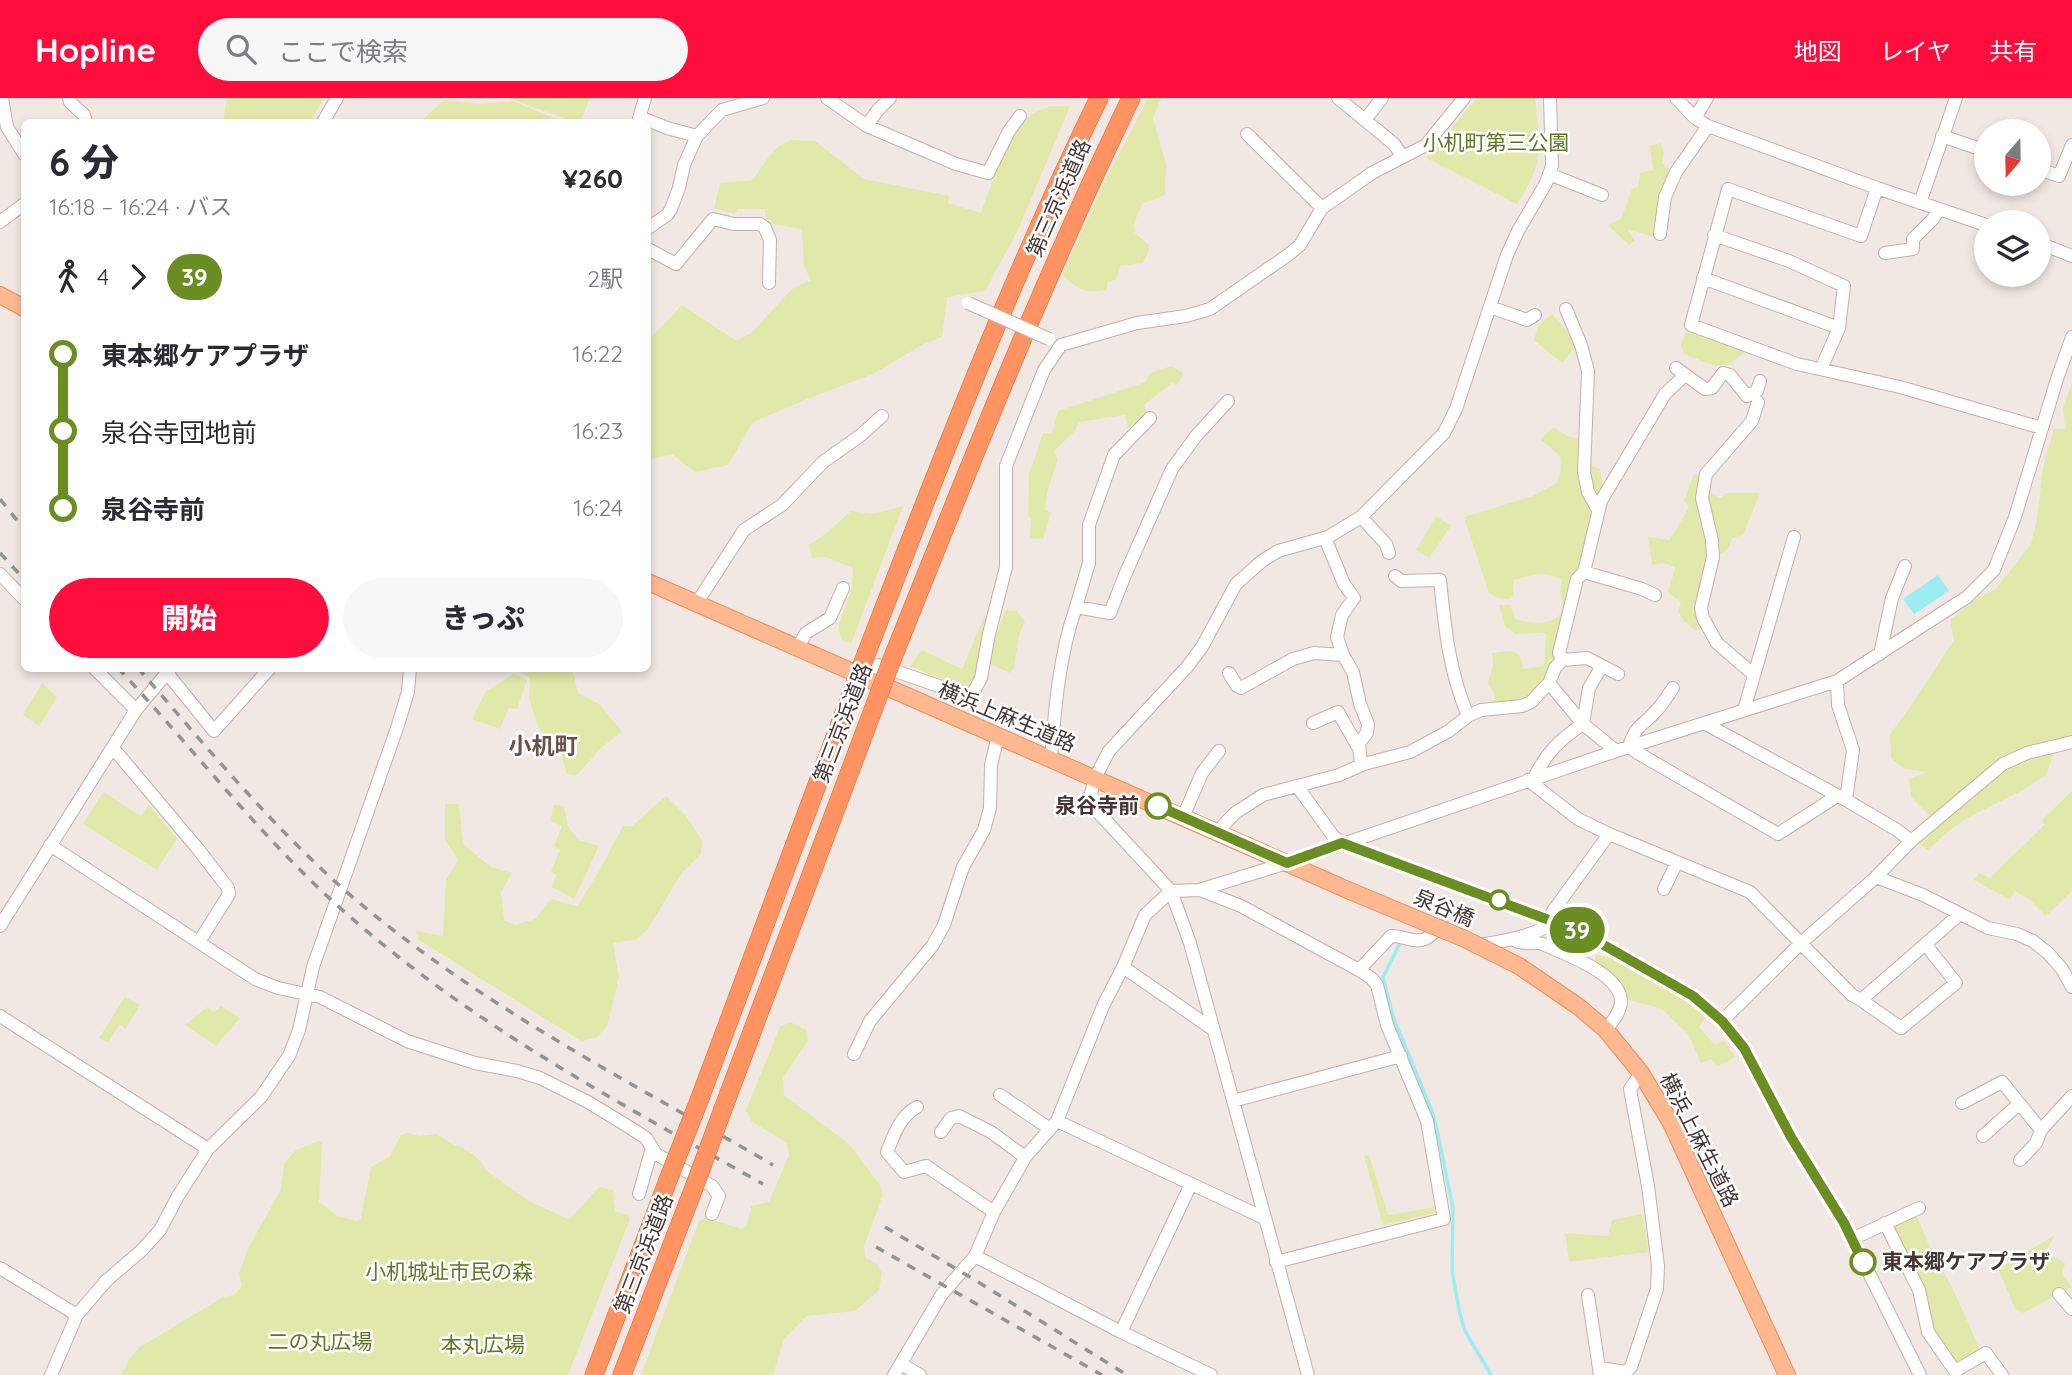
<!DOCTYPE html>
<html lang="ja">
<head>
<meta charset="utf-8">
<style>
  body { margin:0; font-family:Quicksand,"Noto Sans JP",sans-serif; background:#f7f7f7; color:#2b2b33; height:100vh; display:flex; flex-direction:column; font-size:26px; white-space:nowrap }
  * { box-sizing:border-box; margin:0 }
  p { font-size:23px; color:#7c7c81 }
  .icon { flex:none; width:38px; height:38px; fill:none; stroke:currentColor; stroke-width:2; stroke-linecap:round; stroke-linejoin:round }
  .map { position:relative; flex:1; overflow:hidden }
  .sheet { position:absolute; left:21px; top:21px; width:630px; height:553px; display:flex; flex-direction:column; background:#fff; border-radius:10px; box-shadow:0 4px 10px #0003 }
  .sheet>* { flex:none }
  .badge { padding:0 14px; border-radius:23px; font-size:24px; line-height:46px }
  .needle { width:46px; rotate:200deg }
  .fabs { position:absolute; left:1974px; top:21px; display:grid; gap:14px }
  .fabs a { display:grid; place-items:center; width:77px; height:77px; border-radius:50%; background:#fff; box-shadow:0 4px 10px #0003; font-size:35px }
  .map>.badge { position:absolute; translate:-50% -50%; box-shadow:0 0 0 4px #fff }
  .legs { display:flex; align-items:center; gap:10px; height:77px; padding:0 28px; font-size:23px }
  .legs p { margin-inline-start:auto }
  .overview { display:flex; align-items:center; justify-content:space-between; height:119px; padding:0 28px }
  h1 { font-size:38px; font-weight:800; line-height:52px }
  .cta { display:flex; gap:14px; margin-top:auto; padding:14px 28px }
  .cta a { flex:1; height:80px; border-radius:42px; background:#ff0d3c; color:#fff; font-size:28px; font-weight:800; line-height:80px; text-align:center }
  .cta a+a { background:#f7f7f7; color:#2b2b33 }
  ul { padding:0 28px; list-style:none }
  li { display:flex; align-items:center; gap:24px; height:77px; font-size:26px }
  li i { display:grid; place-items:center; width:10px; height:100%; margin:0 9px; background:currentColor }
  li i::after { content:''; width:18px; height:18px; margin:-9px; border:5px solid; border-radius:50%; background:#fff }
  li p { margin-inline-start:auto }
  li:first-child i { background:linear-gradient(#0000 50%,currentColor 0) }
  li:last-child i { background:linear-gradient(currentColor 50%,#0000 0) }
  header { display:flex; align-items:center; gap:42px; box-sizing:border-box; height:98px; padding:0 35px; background:#ff0d3c; color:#fff }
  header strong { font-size:33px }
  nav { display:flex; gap:38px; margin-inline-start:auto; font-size:24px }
  .search { width:490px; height:63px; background:#f7f7f7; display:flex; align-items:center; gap:18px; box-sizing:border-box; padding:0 24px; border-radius:38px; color:#7c7c81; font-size:26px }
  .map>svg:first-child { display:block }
  .green { fill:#e2e8a9 }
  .water { fill:#9bedf2 }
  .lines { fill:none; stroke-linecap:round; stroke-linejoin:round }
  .stream { stroke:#9bedf2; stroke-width:3.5 }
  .minor-casing { stroke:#c1b0a8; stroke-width:14 }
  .major-casing { stroke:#e78d5b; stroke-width:18 }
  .highway-casing { stroke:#e2602c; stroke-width:19 }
  .minor { stroke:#fff; stroke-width:12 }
  .major { stroke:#ffb88f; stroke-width:16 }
  .highway { stroke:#ff9361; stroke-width:18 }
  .rail { stroke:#939393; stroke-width:3.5; stroke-dasharray:9 9; stroke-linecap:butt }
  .minor-bridge-casing { stroke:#c1b0a8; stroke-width:14; stroke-linecap:butt }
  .major-bridge-casing { stroke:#e78d5b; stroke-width:18; stroke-linecap:butt }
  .highway-bridge-casing { stroke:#e2602c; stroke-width:19; stroke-linecap:butt }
  .minor-bridge { stroke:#fff; stroke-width:12 }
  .major-bridge { stroke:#ffb88f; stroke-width:16 }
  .highway-bridge { stroke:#ff9361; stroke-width:18 }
  .line-1-casing { stroke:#fff; stroke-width:16 }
  .line-1 { stroke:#6b8e23; stroke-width:10 }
  .stop-1-dot { fill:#fff; stroke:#6b8e23; stroke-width:3.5 }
  .labels { text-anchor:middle; stroke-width:5; stroke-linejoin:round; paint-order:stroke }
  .park-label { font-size:21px; fill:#607725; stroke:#fff }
  .street-label { font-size:21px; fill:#443733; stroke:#fff }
  .stop-label { font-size:21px; font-weight:bold; fill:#443733; stroke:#fff; text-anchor:end }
  .neighbourhood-label { font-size:23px; font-weight:bold; fill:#67514a; stroke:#fff }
</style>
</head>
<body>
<header>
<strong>Hopline</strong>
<div class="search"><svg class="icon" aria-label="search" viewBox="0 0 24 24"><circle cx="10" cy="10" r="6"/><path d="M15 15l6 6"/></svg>ここで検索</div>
<nav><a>地図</a><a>レイヤ</a><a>共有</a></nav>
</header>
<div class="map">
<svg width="2072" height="1277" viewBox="0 0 2072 1277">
  <rect width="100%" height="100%" fill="#f2e8e3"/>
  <!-- green -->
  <path class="green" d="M227 0H324L310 24H223Z
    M509 0H590L580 24H574Z
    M1148 0H1161L1153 21 1166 66 1165 97 1142 106 1134 125 1135 135 1149 147V152L1142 165 1120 168 1116 182 1108 183 1106 192C1085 196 1077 191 1062 177L1104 85Z
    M1477 0H1535C1540 49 1545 63 1517 106L1426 60Z
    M444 2 478 6 513 3 562 24H420Z
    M1051 8H1070L1018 132 985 193 947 199 942 239 925 245 875 275 807 301 753 324 728 367 695 374 672 356 648 362V242L682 207 737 243 751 235 792 191 811 182 804 168 802 131 766 125 765 111H738L735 116 714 110 720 85 753 82 767 61 779 48 791 42 815 43 864 81 949 98 948 105 981 115C990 88 1009 36 1031 17 1036 13 1045 10 1051 8Z
    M1661 45 1664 56 1662 65 1669 72 1658 107 1653 139 1627 131 1635 142 1629 147 1608 127 1621 121 1632 91 1638 89 1640 75 1653 72 1650 47Z
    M1552 216 1568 234 1575 250 1562 265 1534 242 1538 228Z
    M1687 231 1746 253C1720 277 1714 267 1684 256L1681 247Z
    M1171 268 1184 276 1177 287 1172 285 1144 307 1147 315 1127 331 1125 317 1079 324 1075 333 1054 353 1058 361 1047 394 1045 412 1051 415 1043 441 1030 440 1031 421 1028 417 1029 376 1043 335 1052 336 1058 313 1146 284 1149 276Z
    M2072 285V651L2054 655 2046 677 2023 692 1967 720 1947 734 1928 752 1918 745 1938 726 1911 699 1909 681 1927 674 1904 671 1891 660 1890 636C1914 606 1932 574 1954 542L1950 522 1979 499 1996 491 2031 446 2037 421 2043 369 2054 331H2065L2063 310Z
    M1554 329 1569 339 1581 341V364L1600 371 1603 390 1557 562 1546 584 1520 605 1496 606 1493 593 1488 585 1493 568 1492 555C1509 552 1522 550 1523 571L1544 568 1546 535 1516 536 1505 528 1499 507H1511L1515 521C1530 526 1566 530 1562 504 1561 494 1559 492 1562 482 1542 471 1534 478 1513 482V497L1509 501 1497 500 1489 495 1464 419 1533 398 1557 385 1561 371 1560 358 1540 341Z
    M1694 376 1701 377 1700 389 1721 400 1725 395H1760L1743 437 1732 440C1728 454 1724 456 1709 460L1702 529 1696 533 1684 523 1678 513 1681 504 1668 495 1675 470 1665 465 1652 467 1648 439 1670 442 1689 409 1684 403Z
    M903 408 851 546 842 542 838 530 852 488 853 470 825 459 812 460 809 447 828 434 851 413 873 416Z
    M1436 418 1451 428 1429 460 1416 452Z
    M1006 512 1017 513 1025 524 1019 537 1014 570 1010 575 990 566 996 535Z
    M984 519H989L973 588 961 589 910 568 922 552 962 571Z
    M517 571H572L578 595 599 606 622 634 602 649 577 677 567 676 560 653 539 631 529 601 530 580Z
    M513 576 527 582 517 611 509 610 500 631 472 621 486 593Z
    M42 585 57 599 39 628 23 617Z
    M2072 693V793L2046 818 2031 803 2015 793 2010 802 1974 782 1979 775 1990 780C2008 761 2027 745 2045 726L2042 722Z
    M103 694 141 718 149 707 177 741 157 772 83 726Z
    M666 698 686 718 702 742 701 756 682 775 647 832 637 841 613 845 619 879 607 928 597 939 581 943 419 842 415 833 443 838 446 782 458 762 445 742V706H459L463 746 491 769 512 775 501 794 504 822 515 827 535 821 551 801 577 808 598 775 623 728H632Z
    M553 707 564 708 568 729 579 742 599 748 574 801 552 789 556 777 551 773 560 752 554 748 562 728 551 723Z
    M1596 857 1611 859 1632 869 1644 879 1658 885 1707 918 1699 929 1715 947 1724 943 1736 959 1718 968 1711 961 1701 965 1688 936 1662 911 1626 901 1593 868Z
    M125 899 140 907 126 931 119 926 108 945 99 940Z
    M221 908 240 920 216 948 185 927 207 909 214 914Z
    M790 924 807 932 808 943 783 980 784 997 849 1046 880 1087 883 1097 864 1148 865 1160 876 1165 882 1175 879 1192 855 1213 807 1218 784 1241 773 1277H641L699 1123 705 1120 742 1131 747 1127 751 1108 769 1104 789 1057 787 1045 751 1023 746 1012 780 929Z
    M407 1035 420 1038 437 1036C455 1051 474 1049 487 1073L529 1103 568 1121 571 1120 599 1089 613 1092 615 1113 628 1117 630 1121 568 1277H121L130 1260 140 1249 223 1199 234 1197 242 1188 239 1176 248 1150 281 1092 284 1065 296 1052 319 1043 322 1045 319 1104 339 1119 358 1123 361 1120 371 1069 390 1058 401 1037Z
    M1369 1057 1388 1117 1435 1109 1434 1115 1383 1127 1364 1058Z
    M1642 1116 1648 1154 1569 1164 1565 1135 1608 1138 1612 1122Z
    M1916 1116 1929 1147 1952 1189 1980 1252 1957 1266 1933 1231 1892 1127Z
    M2055 1137 2045 1154 2065 1165 2062 1177 2072 1189 2023 1215 2015 1210 1998 1171Z"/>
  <!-- water -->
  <path class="water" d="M1938 477 1949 493 1914 516 1903 501Z"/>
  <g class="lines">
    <!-- stream -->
    <path class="stream" d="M1401 843 1383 879 1393 919 1432 1013 1437 1032 1453 1110 1452 1172 1459 1212 1465 1233 1491 1277"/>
    <!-- minor casing -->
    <g class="minor-casing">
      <path id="minor" d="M2 0 7 29 24 56
        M69 0 70 4 84 17 86 24
        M827 0 867 28 956 66 988 75 1009 33 1020 18
        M1338 0 1394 46 1402 58
        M1676 0 1695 20 1708 28 1877 90 1986 127
        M640 19 667 30 697 38 722 12 763 0
        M1695 20 1707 0
        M1365 22 1382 0
        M323 24 337 0
        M638 24 645 0
        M867 28 877 13 890 0
        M1247 36 1322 110
        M1942 38 1986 53
        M2039 71 2059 78 2072 47
        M1549 76 1602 97
        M1877 90 1861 138 1728 91 1691 227 1797 266 1900 289 2042 330
        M1920 105 1956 0
        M0 124 24 106
        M648 130 667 117 671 111 679 90 684 67 697 38
        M1660 136 1665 99 1676 74 1708 28
        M1714 137 1789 163 1844 188 1839 230 1821 271
        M2039 145 2072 158
        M648 151 676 166 713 121 734 126H760L765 130 770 142 769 185
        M1885 155 1913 151V141L1934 120 1938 111
        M1703 180 1839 230
        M1490 209 1527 222 1535 217
        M1566 211 1581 247 1588 273 1584 374 1588 394 1598 412
        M1676 270 1705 291 1712 290 1723 275 1730 277 1747 298 1757 293 1760 283
        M1361 419 1386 446 1389 455
        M1325 440 1344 486 1354 500 1342 517 1337 539 1343 557 1353 574 1360 606 1368 626 1367 635 1359 645 1361 667
        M0 476 24 501
        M1395 478 1401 483 1440 482C1445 531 1449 573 1468 618
        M1655 497 1642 491 1584 474 1601 403 1665 296 1685 277
        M696 506 744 432 782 407 823 364 861 337 882 318
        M1076 509 1089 465V427L1114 357 1150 320
        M798 549 806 535 830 520 843 490
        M1880 556 1892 500 1905 468
        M1562 562 1559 555 1577 481 1584 474
        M94 570 136 612
        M167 575 214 633 270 570
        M1229 575 1237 588 1241 590 1293 561 1314 555 1343 557
        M1754 577 1717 545 1703 520 1701 510 1713 459 1712 442 1702 400 1706 376 1752 323 1758 304
        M872 583 878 567 959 595 972 597 981 580 989 536 1006 469V368L1044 272 1061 247 1137 225 1186 218 1210 211 1288 157 1300 147 1322 110 1372 75 1426 47 1464 0
        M1837 583 1838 607 1853 652 1846 702
        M1673 590C1668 597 1663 606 1656 613 1641 630 1638 624 1629 648L1636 654 1778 736 1837 698
        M1744 612 1794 439
        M1313 625 1338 614 1358 649
        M1704 625 1846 702 1897 732 1911 743
        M113 650 198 751 228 790 229 796 199 844
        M1616 653 1583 626 1549 585 1555 570 1562 562 1587 560 1618 576
        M1051 661C1055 609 1059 558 1076 509L1110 515 1125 477 1172 371 1196 338 1228 303
        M1534 680C1546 655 1560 641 1583 626L1589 590 1602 568
        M1528 682 1578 721 1609 736 1750 794 1852 897 1861 902 1960 816
        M1297 688 1333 738 1342 745 1582 834 1693 898 1722 923 1744 949 1791 1039 1844 1125 1920 1277
        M1183 719 1202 675 1219 653
        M1217 734 1235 715 1263 697 1339 677 1364 666 1410 654 1449 633 1468 618 1481 612 1522 608 1531 604 1549 585
        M50 747 255 881 278 890 320 899 407 943 475 965 517 973 540 980 588 1004 629 1029 646 1040 656 1056 712 1088 719 1098 712 1116
        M1876 779 1923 797 1988 830 2017 836 2033 843 2048 855 2062 871 2072 889
        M1664 791 1677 764
        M1200 792 1241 808 1359 872 1371 880 1377 887 1387 927 1427 1023 1444 1121 1276 1164
        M1548 820 1609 736
        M0 828 136 612 171 570
        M1514 842C1521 847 1534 843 1543 846 1564 856 1620 875 1621 903 1621 914 1612 924 1606 932
        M1475 847C1496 845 1538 838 1554 823
        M1123 869 1214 932
        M1359 872 1391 838C1402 837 1415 846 1425 841 1431 838 1437 831 1443 828
        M1861 902 1901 930 1956 885 1926 847
        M0 918 208 1051
        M1722 923 1801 845 1876 779 1911 743 2003 666 2027 655 2072 644
        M854 956 870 923 933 847 944 827 963 769 984 732 990 710 991 667 998 638
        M1000 997 1050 1031
        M1233 1003 1401 958
        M1962 1005 2002 984 2041 1032
        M917 1009C900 1018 894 1037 887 1054L904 1074 926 1068 994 1114
        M1057 1023 1264 1120
        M941 1034 951 1020 959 1018 991 1034 1025 1059
        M1983 1038 2019 1006
        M2020 1062 2036 1045 2041 1032 2072 998
        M639 1096 652 1050
        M1885 1125 1919 1192 1928 1234 1955 1273 1986 1255 2002 1277
        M1852 1141 1919 1110
        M975 1158 1121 1234 1211 1277
        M0 1170 77 1217
        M2059 1196 2072 1211
        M1588 1197 1600 1277
        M1121 1234 1191 1086
        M901 1266 920 1277
        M1600 1270 1626 1274 1631 1269 1657 1191 1658 1168 1648 1088 1630 991 1641 975
        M51 1277 77 1217 106 1183 142 1152 160 1132 178 1098 208 1051 261 999 289 958 299 932 313 869 397 630 408 594 410 570
        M894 1277 942 1196 975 1158 994 1114 1026 1058 1057 1023 1103 908 1123 869 1145 817 1171 793 1199 792 1287 765 1616 653 1837 583 1967 499 1994 472 2015 419 2057 281 2072 239
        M1308 1277 1190 845 1171 793 1095 711 1091 695 1095 680 1109 653 1187 569 1202 549 1236 486 1262 463 1278 453 1328 439 1361 419 1444 335 1456 311 1507 157 1518 133 1546 85 1552 68 1550 0"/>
    </g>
    <!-- major casing -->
    <g class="major-casing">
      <path id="major" d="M0 197 24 210
        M648 484 1350 793
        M1519 868 1579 909 1606 932 1641 975 1671 1025 1787 1277"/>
    </g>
    <!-- highway casing -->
    <g class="highway-casing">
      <path id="highway" d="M867 554C939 367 1011 180 1099 0
        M891 564C967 374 1042 184 1131 0
        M700 1000 826 663
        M723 1011 850 673
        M594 1277 670 1077
        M622 1277 695 1087"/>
    </g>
    <!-- minor -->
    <use href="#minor" class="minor"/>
    <!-- major -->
    <use href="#major" class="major"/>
    <!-- highway -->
    <use href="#highway" class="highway"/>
    <!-- rail -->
    <path class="rail" d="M0 401 24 431
      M0 455 24 481
      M118 570C191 648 259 737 338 808 465 923 616 1003 763 1086
      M138 570C210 653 288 748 373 816 495 915 637 988 773 1067
      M885 1129 975 1182 1127 1277
      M876 1149 1102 1277"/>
    <!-- minor-bridge casing -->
    <g class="minor-bridge-casing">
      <path id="minor-bridge" d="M968 205 1049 241"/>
    </g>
    <!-- major-bridge casing -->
    <g class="major-bridge-casing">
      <path id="major-bridge" d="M1350 793 1465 841 1519 868"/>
    </g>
    <!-- highway-bridge casing -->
    <g class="highway-bridge-casing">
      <path id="highway-bridge" d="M826 663 867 554
        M850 673 891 564
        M670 1077 700 1000
        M695 1087 723 1011"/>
    </g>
    <!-- minor-bridge -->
    <use href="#minor-bridge" class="minor-bridge"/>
    <!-- major-bridge -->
    <use href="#major-bridge" class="major-bridge"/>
    <!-- highway-bridge -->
    <use href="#highway-bridge" class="highway-bridge"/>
  </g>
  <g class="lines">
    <!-- line-1 casing -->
    <g class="line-1-casing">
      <path id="line-1" d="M1158 708 1287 765 1342 745 1581 834 1693 898 1722 923 1744 950 1791 1039 1844 1125 1863 1164"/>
    </g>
    <!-- line-1 -->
    <use href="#line-1" class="line-1"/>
  </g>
  <!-- markers -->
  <g class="stop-1-dot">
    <circle cx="1158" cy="708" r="12"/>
    <circle cx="1499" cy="802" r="9"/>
    <circle cx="1863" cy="1164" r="12"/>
  </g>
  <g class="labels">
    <!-- park labels -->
    <g class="park-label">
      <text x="1496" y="52">小机町第三公園</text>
      <text x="449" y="1181">小机城址市民の森</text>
      <text x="320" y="1251">二の丸広場</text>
      <text x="483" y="1254">本丸広場</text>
    </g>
    <!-- street labels -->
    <g class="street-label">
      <text transform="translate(1059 100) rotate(-66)" y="7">第三京浜道路</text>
      <text transform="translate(1007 619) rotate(23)" y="7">横浜上麻生道路</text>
      <text transform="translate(843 625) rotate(-69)" y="7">第三京浜道路</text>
      <text transform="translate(1444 810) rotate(23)" y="7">泉谷橋</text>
      <text transform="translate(1699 1042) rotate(63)" y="7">横浜上麻生道路</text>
      <text transform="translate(644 1156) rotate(-69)" y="7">第三京浜道路</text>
    </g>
    <!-- stop labels -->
    <g class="stop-label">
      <text x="1139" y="715">泉谷寺前</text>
      <text x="1882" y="1171" text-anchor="start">東本郷ケアプラザ</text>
    </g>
    <!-- neighbourhood labels -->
    <g class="neighbourhood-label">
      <text x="543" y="656">小机町</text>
    </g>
  </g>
</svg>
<div class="fabs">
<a><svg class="needle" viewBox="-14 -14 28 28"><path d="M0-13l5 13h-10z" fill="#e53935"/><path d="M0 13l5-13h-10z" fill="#7c7c81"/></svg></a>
<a><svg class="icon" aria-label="layers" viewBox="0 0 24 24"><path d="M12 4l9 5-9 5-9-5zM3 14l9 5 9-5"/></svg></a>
</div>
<b class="badge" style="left:1577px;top:832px;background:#6b8e23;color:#fff">39</b>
<section class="sheet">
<div class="overview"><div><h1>6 分</h1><p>16:18 – 16:24 · バス</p></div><b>¥260</b></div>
<div class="legs"><svg class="icon" aria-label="walk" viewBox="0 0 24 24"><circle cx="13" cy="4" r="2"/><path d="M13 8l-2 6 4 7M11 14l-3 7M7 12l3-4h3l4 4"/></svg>4<svg class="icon" aria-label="forward" viewBox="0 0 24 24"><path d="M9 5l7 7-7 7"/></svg><b class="badge" style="background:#6b8e23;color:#fff">39</b><p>2駅</p></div>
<ul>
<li><i style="color:#6b8e23"></i><b>東本郷ケアプラザ</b><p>16:22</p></li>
<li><i style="color:#6b8e23"></i><span>泉谷寺団地前</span><p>16:23</p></li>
<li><i style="color:#6b8e23"></i><b>泉谷寺前</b><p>16:24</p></li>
</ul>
<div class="cta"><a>開始</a><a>きっぷ</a></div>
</section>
</div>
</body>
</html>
